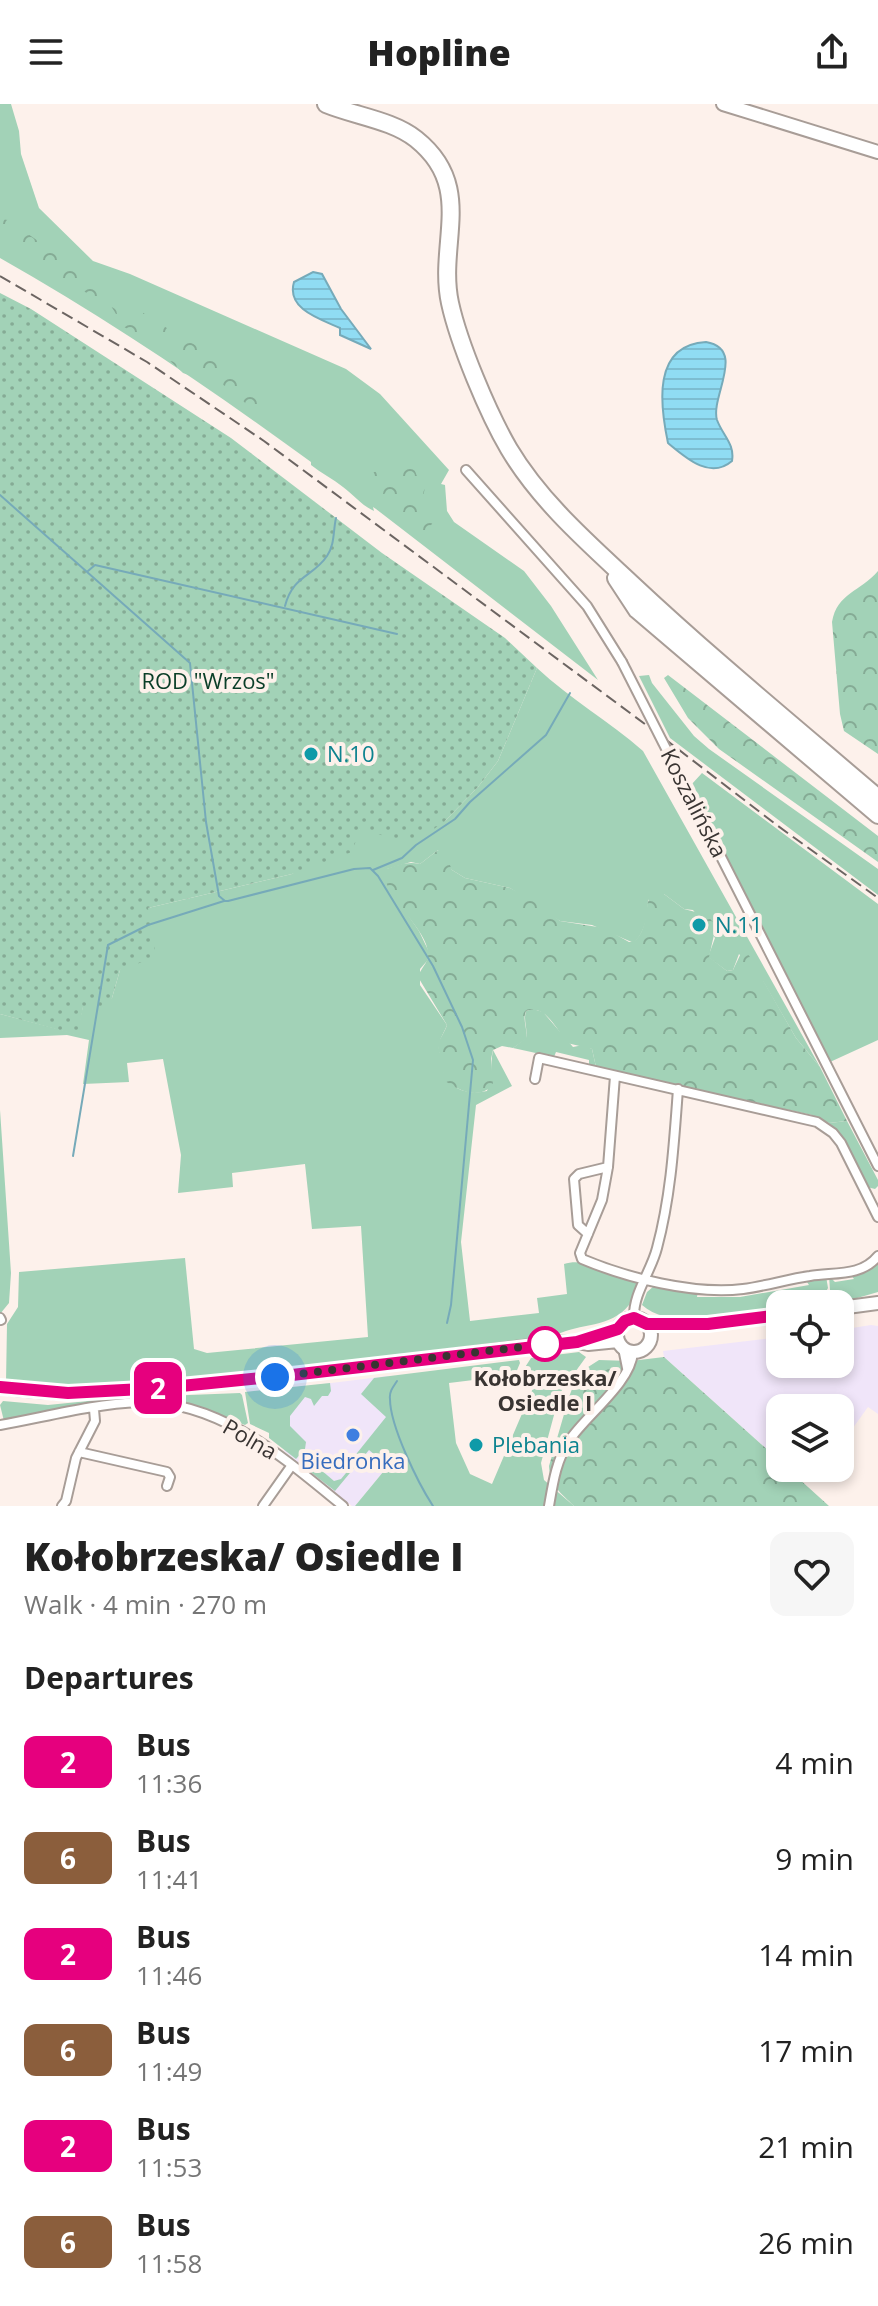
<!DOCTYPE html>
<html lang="en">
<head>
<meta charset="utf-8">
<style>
  body { margin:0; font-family:"Open Sans",sans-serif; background:#f6f6f6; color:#222; height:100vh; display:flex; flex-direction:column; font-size:30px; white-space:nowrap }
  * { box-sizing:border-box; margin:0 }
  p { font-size:26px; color:#767676 }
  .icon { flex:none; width:44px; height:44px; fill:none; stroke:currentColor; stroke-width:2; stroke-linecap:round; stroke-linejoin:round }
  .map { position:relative; height:1402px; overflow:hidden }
  .details { display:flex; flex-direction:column; background:#fff; flex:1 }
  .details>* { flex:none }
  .badge { padding:0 16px; border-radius:12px; font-size:28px; line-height:52px }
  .buttons { position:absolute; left:766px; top:1186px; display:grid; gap:16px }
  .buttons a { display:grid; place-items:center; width:88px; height:88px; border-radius:16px; background:#fff; box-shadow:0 4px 12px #0003; font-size:40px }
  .you { position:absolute; width:40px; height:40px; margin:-20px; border:6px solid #fff; border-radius:50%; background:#1a73e8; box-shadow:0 0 0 12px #1a73e833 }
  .map>.badge { position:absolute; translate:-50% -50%; box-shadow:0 0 0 4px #fff }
  h2 { padding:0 24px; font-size:30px; line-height:72px }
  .round { display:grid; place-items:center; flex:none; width:84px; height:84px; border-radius:16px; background:#f6f6f6 }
  .headline { display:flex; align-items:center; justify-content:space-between; height:136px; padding:0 24px }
  h1 { font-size:38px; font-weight:800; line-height:60px }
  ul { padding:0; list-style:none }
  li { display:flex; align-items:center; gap:24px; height:96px; padding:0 24px }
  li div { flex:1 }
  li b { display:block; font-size:30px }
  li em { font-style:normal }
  li .badge { min-width:88px; font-weight:700; text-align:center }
  header { display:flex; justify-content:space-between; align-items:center; height:104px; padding:0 24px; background:#fff; font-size:36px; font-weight:800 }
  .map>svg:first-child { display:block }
  .commercial { fill:#f0e5f9 }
  .grass { fill:#a2d2b7 }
  .forest { fill:url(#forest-crowns) }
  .garden { fill:url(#garden-dots) }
  .water { fill:url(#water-rules); stroke:#76aab9; stroke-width:2 }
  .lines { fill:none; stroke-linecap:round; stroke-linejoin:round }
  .stream { stroke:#76aab9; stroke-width:2 }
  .street-casing { stroke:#a89d97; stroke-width:12 }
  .secondary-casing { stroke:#a89d97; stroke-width:16 }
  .highway-casing { stroke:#a89d97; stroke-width:20 }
  .street { stroke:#fff; stroke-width:8 }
  .secondary { stroke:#fff; stroke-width:12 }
  .highway { stroke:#fff; stroke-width:16 }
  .rail { stroke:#6c6562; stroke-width:2; stroke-dasharray:12 6; stroke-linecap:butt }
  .street-bridge-casing { stroke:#a89d97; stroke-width:12; stroke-linecap:butt }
  .street-bridge { stroke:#fff; stroke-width:8 }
  .line-casing { stroke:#fff; stroke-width:18 }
  .line { stroke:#e6007e; stroke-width:12 }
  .walk { stroke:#393432; stroke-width:8; stroke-dasharray:0 14.4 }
  .culture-dot { fill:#0f9aa8; stroke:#fdf1eb; stroke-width:3 }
  .stop-dot { fill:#fff; stroke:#e6007e; stroke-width:4 }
  .shop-dot { fill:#3f7fe0; stroke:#fdf1eb; stroke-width:3 }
  .labels { text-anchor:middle; stroke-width:8; stroke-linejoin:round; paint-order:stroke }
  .park-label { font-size:22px; fill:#0a3e28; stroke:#fdf1eb }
  .culture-label { font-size:22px; fill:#0d838f; stroke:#fdf1eb; text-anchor:start }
  .street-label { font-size:22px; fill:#393432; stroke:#fdf1eb }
  .stop-label { font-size:22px; font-weight:bold; fill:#393432; stroke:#fdf1eb }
  .shop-label { font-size:22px; fill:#366cbe; stroke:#fdf1eb }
</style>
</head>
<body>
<header><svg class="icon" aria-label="menu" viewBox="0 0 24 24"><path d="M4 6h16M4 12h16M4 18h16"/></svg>Hopline<svg class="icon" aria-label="share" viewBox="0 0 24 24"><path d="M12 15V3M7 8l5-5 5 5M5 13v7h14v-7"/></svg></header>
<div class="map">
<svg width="878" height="1402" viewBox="0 0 878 1402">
  <defs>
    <pattern id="forest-crowns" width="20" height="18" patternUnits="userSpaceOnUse" patternTransform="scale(2)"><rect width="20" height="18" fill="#a2d2b7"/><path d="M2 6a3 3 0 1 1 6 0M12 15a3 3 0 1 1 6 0" fill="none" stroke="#85ab95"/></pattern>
    <pattern id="garden-dots" width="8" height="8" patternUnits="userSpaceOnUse" patternTransform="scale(2)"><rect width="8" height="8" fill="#a2d2b7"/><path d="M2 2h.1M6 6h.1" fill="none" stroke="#85ab95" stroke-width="1.8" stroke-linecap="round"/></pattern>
    <pattern id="water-rules" width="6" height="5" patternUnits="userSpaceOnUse" patternTransform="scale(2)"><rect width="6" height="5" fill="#90dcf3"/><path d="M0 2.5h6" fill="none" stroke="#7dbdd1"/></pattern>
  </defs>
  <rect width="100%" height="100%" fill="#fdf1eb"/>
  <!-- commercial -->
  <path class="commercial" d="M871 1221 878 1222V1310L868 1303 840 1342V1304H780V1357L664 1253 663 1247 780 1233V1260H840V1226Z
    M388 1272 392 1316 388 1362 355 1402H352L284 1347 286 1308 299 1283Z"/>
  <!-- grass -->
  <path class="grass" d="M0 0H11L19 27 21 50 39 104 93 157 130 170 346 265 380 290 449 366 441 380 445 381 447 407 454 418 524 467 551 502 598 576 376 405 373 403 374 407C361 401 354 391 343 383 333 375 321 369 311 361V358C211 285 108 215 0 154Z
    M537 564C570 595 609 617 643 647L820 963 796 934 763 877 739 850 733 866 727 867 708 853 715 834 693 806 684 805 664 790 648 796C648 811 645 828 634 839L592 821 560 817 510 784 465 774 452 766 438 746 420 760 411 758 387 765 388 782 419 827 429 848 427 857 420 865V881L447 921C444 929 438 937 439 945 439 949 442 953 443 957 444 961 443 965 444 969 452 987 470 991 487 987 493 972 490 961 493 946L512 982 476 1001 461 1138 470 1217 539 1209 537 1194 567 1190 564 1160C586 1153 617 1170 639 1176 636 1183 633 1195 629 1201 611 1224 580 1219 556 1231 440 1247 323 1264 206 1274 139 1280 72 1288 6 1278L7 1220 18 1203 19 1168 185 1154 194 1245 207 1249 368 1233 361 1122 312 1125 305 1060 232 1069 233 1083 178 1089 181 1051 163 955 127 959 129 978 83 980 89 936 67 931 0 934V910L77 930 83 902 112 894 120 866 148 804 292 770 360 725 445 717 478 683 498 657Z
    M649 571 652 579 694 632 709 645 878 765V791L670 634 639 572Z
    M702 669 878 800V936L830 958 691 681Z
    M533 905 543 908 573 943 583 941 592 945 596 963 589 961V956L556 948 554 953 513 944 526 934C528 924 523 917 526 907Z
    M0 1006 11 1169 9 1199 0 1210Z
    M847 1017 878 1076V1082L875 1085 867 1083 846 1040 829 1019Z
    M878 1156V1188L840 1199 823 1200 830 1186 829 1172 835 1178 854 1175 850 1170Z
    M826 1172 828 1184 820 1199 780 1200V1205C742 1210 672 1228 642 1201L647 1188 654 1182 698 1187 697 1193H740L809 1181 805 1175Z
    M579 1248 586 1253 560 1289 541 1359 544 1376 574 1402H355L388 1362 369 1346 335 1387 309 1367 314 1360 334 1377 341 1375 346 1369 345 1364 386 1313 361 1290 374 1274 519 1256 520 1259 515 1271 449 1279 456 1339 470 1370 492 1380 539 1270 520 1271 531 1254Z
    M330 1279 331 1287 328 1292H322L314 1302 311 1295 305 1293 290 1312V1322L306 1338 305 1345 296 1355 269 1334V1329L250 1320 245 1288Z
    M240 1289 242 1291 248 1319 245 1321 200 1305 115 1297 114 1294Z
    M108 1295V1298L4 1317 0 1301 3 1297 48 1301Z"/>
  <!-- forest -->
  <path class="forest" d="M0 115 8 116 71 160C99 161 101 178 120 192 152 217 189 237 224 258 231 262 239 263 246 268 257 276 270 287 271 301L261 307 251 304 227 283 214 276H203L183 269 166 253 159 241 124 223 111 202C97 198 90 191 78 183 69 177 58 174 49 168 32 157 22 143 0 140Z
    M410 354 417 372 426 380 421 400 437 411 426 430 401 420 404 402 388 388 371 396 361 388 374 368 391 367 400 355Z
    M878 467V650L844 627 840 610 832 518C837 489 860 488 878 467Z
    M668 571 878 732V758L719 645 688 614 664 574Z
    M438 746 445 749 452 766 465 774 510 784 540 800 560 817 604 824 629 838H634C649 824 644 805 651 788L664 790 684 805 707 811 716 822 709 853 727 867 733 866 742 847 747 848 796 934 820 963 847 1017 829 1019 812 1011 596 963 592 945 567 939C557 926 546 900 526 907 522 917 528 924 526 935L513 944 502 942 493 946 491 955 493 981C478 996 460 987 445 977 444 972 438 944 438 941 439 935 445 928 447 921L418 873C420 865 429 858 428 850 428 823 378 791 386 765 398 761 408 757 420 760Z
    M664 1253 780 1357V1364H787L829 1402H574C561 1389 550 1382 549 1362L569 1293 575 1277 585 1265 599 1256 631 1257Z"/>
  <!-- garden -->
  <path class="garden" d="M0 189 31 205 231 334 382 449 505 534 537 564 498 657 478 683 445 717 413 740 360 725 352 748 292 770 148 804 156 853 120 866 112 894 100 907 83 903 78 931 0 910Z"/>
  <!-- water -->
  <path class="water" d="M313 168 322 170 341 205 371 245 340 231V224C320 215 286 205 294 178Z
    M706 238C747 245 710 293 717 316 723 332 735 340 732 357 710 376 686 354 668 339 660 301 652 241 706 238Z"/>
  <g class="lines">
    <!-- stream -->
    <path class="stream" d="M0 391 190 559 206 718 219 792 225 797H228L354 765 370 764 378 772 433 862 462 923 473 956 451 1201 447 1219
      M88 467 95 461 397 530
      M285 502C293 471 313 473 327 452 335 440 333 427 336 414
      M373 766 402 754 416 741 455 715 470 698 546 631 570 589
      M73 1052 108 841 148 821 224 797
      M397 1277C393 1283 389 1288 390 1295 390 1322 418 1379 433 1402"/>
    <!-- street casing -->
    <g class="street-casing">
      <path id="street" d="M466 366 587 502 622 558
        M683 678 878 1062
        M615 972 608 1063 602 1096 580 1149 582 1155C627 1174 694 1191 743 1185 766 1182 788 1175 810 1172 834 1168 861 1173 878 1152
        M535 975 539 954 817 1018 833 1029 841 1039 878 1113
        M588 1130 578 1121 574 1075 579 1070 608 1063
        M0 1214 1 1216
        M634 1214C633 1189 651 1168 657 1144 671 1092 674 1039 678 985
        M623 1244 627 1264
        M0 1321C45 1313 93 1300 139 1298 220 1296 285 1355 343 1402
        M79 1348 167 1368 170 1373 167 1382
        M62 1402 66 1397 76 1354 95 1317 94 1305
        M263 1402 292 1361
        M549 1402C553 1379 556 1357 569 1337 586 1311 631 1279 633 1248"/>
    </g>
    <!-- secondary casing -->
    <g class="secondary-casing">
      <path id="secondary" d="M723 0 878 48
        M840 1204 878 1199
        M617 1231a17 17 0 1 1 34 0a17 17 0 1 1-34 0Z
        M647 1220H708L780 1211
        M0 1283C73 1295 147 1285 220 1278 332 1268 443 1253 554 1239L577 1238 588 1240 618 1237"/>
    </g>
    <!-- highway casing -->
    <g class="highway-casing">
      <path id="highway" d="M326 0C355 12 392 16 416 35 476 83 437 139 450 199 459 240 488 309 509 345 540 397 587 438 631 479 711 554 795 623 878 694
        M616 474 637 506 878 711"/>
    </g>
    <!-- street -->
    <use href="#street" class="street"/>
    <!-- secondary -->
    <use href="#secondary" class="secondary"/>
    <!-- highway -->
    <use href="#highway" class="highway"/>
    <!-- rail -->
    <path class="rail" d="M0 172 147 258 264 337 661 632 778 722 878 794"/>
    <!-- street-bridge casing -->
    <g class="street-bridge-casing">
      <path id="street-bridge" d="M622 558 683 678"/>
    </g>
    <!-- street-bridge -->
    <use href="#street-bridge" class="street-bridge"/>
  </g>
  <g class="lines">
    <!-- line casing -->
    <g class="line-casing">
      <path id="line" d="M0 1283 68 1289 161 1284 292 1271 577 1238 618 1225 625 1217 634 1214 647 1220H708L780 1211"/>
    </g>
    <!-- line -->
    <use href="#line" class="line"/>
    <!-- walk -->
    <path class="walk" d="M275 1273 554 1239 545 1240"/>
  </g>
  <!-- markers -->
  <g class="culture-dot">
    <circle cx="311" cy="650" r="8"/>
    <circle cx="699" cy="821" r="8"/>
    <circle cx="476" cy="1341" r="8"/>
  </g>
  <circle class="stop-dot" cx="545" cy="1240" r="16"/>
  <circle class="shop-dot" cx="353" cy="1331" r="8"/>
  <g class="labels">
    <!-- park labels -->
    <g class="park-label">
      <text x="208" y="585">ROD "Wrzos"</text>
    </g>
    <!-- culture labels -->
    <g class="culture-label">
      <text x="327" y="658">N.10</text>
      <text x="715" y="829">N.11</text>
      <text x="492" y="1349">Plebania</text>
    </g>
    <!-- street labels -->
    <g class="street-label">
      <text transform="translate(694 699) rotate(63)" y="8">Koszalińska</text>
      <text transform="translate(250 1335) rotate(30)" y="8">Polna</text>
    </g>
    <!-- stop labels -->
    <g class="stop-label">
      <text x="545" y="1282">Kołobrzeska/<tspan x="545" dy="25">Osiedle I</tspan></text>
    </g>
    <!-- shop labels -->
    <g class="shop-label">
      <text x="353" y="1365">Biedronka</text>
    </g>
  </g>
</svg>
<div class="buttons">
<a><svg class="icon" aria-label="locate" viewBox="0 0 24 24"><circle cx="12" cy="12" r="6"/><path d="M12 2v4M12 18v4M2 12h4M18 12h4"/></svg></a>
<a><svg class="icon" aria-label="layers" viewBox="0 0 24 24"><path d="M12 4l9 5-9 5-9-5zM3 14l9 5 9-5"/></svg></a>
</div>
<div class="you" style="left:275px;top:1273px"></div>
<b class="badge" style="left:158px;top:1284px;background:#e6007e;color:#fff">2</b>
</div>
<section class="details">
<div class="headline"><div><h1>Kołobrzeska/ Osiedle I</h1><p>Walk · 4 min · 270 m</p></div><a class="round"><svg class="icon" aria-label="heart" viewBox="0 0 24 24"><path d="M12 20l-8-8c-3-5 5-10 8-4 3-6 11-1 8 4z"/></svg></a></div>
<h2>Departures</h2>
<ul>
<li><span class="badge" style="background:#e6007e;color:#fff">2</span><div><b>Bus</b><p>11:36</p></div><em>4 min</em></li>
<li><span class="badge" style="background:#8b5e3c;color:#fff">6</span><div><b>Bus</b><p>11:41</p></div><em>9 min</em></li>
<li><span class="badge" style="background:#e6007e;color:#fff">2</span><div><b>Bus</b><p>11:46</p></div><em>14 min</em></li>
<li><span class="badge" style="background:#8b5e3c;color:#fff">6</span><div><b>Bus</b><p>11:49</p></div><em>17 min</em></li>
<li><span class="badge" style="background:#e6007e;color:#fff">2</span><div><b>Bus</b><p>11:53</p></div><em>21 min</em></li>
<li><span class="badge" style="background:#8b5e3c;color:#fff">6</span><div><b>Bus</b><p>11:58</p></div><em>26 min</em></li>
</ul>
</section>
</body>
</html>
